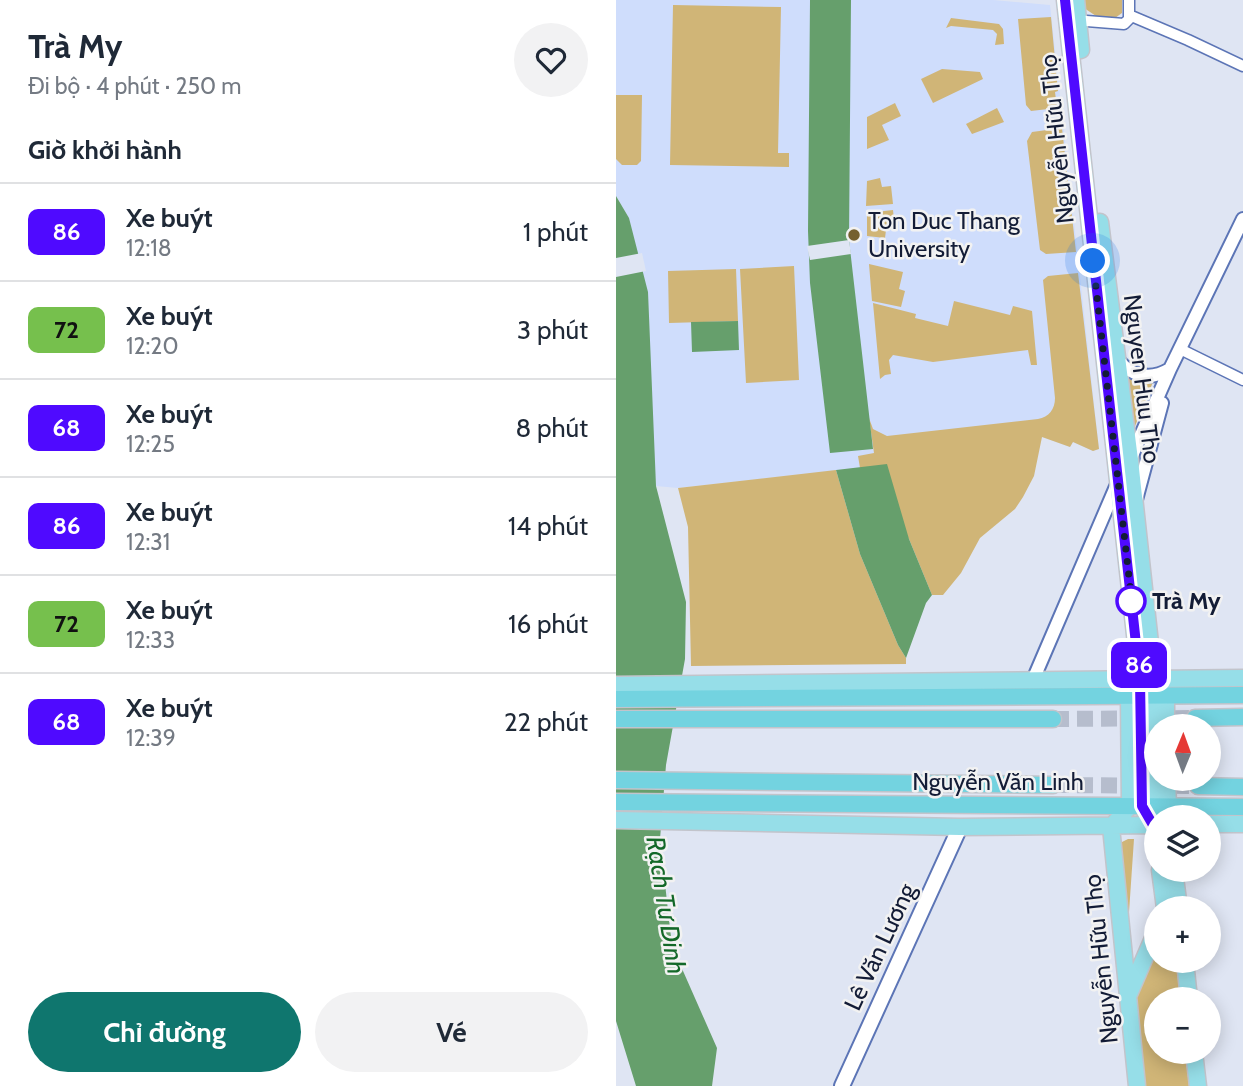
<!DOCTYPE html>
<html lang="vi">
<head>
<meta charset="utf-8">
<style>
  body { margin:0; font-family:Cabin,sans-serif; background:#f2f2f3; color:#1f2937; height:100vh; display:flex; flex-direction:column; font-size:26px; white-space:nowrap }
  * { box-sizing:border-box; margin:0 }
  p { font-size:23px; color:#747a83 }
  .icon { flex:none; width:38px; height:38px; fill:none; stroke:currentColor; stroke-width:2; stroke-linecap:round; stroke-linejoin:round }
  .map { position:relative; flex:1; overflow:hidden }
  .drawer { display:flex; flex-direction:column; background:#fff; width:616px }
  .drawer>* { flex:none }
  .badge { padding:0 14px; border-radius:10px; font-size:24px; line-height:46px }
  .needle { width:46px; rotate:1deg }
  .buttons { position:absolute; left:528px; top:714px; display:grid; gap:14px }
  .buttons a { display:grid; place-items:center; width:77px; height:77px; border-radius:50%; background:#fff; box-shadow:0 4px 18px #0003; font-size:35px }
  .you { position:absolute; width:35px; height:35px; margin:-18px; border:5px solid #fff; border-radius:50%; background:#1a73e8; box-shadow:0 0 0 10px #1a73e833 }
  .map>.badge { position:absolute; translate:-50% -50%; box-shadow:0 0 0 4px #fff }
  h2 { padding:0 28px; font-size:26px; line-height:63px }
  .round { display:grid; place-items:center; flex:none; width:74px; height:74px; border-radius:37px; background:#f2f2f3 }
  .summary { display:flex; align-items:center; justify-content:space-between; height:119px; padding:0 28px }
  h1 { font-size:33px; font-weight:800; line-height:52px }
  .cta { display:flex; gap:14px; margin-top:auto; padding:14px 28px }
  .cta a { flex:1; height:80px; border-radius:42px; background:#0f766e; color:#fff; font-size:28px; font-weight:800; line-height:80px; text-align:center }
  .cta a+a { background:#f2f2f3; color:#1f2937 }
  ul { padding:0; list-style:none }
  li { display:flex; align-items:center; gap:21px; height:98px; padding:0 28px; border-top:2px solid #e0e1e3 }
  li div { flex:1 }
  li b { display:block; font-size:26px }
  li em { font-style:normal }
  li .badge { min-width:77px; font-weight:700; text-align:center }
  main { display:flex; flex:1; min-height:0 }
  .map>svg:first-child { display:block }
  .built { fill:#cfddfc }
  .green { fill:#d0b577 }
  .water { fill:#669f6c }
  .pier { fill:#dfe5f3 }
  .lines { fill:none; stroke-linecap:round; stroke-linejoin:round }
  .trunk-tunnel { stroke:#b6bdcd; stroke-width:16; stroke-dasharray:16 8; stroke-linecap:butt }
  .minor-casing { stroke:#5c75b6; stroke-width:13 }
  .tertiary-casing { stroke:#5c75b6; stroke-width:16 }
  .secondary-casing { stroke:#5c75b6; stroke-width:18 }
  .primary-casing { stroke:#c2c4cb; stroke-width:19 }
  .trunk-casing { stroke:#c2c4cb; stroke-width:19 }
  .minor { stroke:#fff; stroke-width:10 }
  .tertiary { stroke:#fff; stroke-width:12 }
  .secondary { stroke:#fff; stroke-width:14 }
  .primary { stroke:#96dee8; stroke-width:16 }
  .trunk { stroke:#73d3e0; stroke-width:16 }
  .line-casing { stroke:#fff; stroke-width:16 }
  .line { stroke:#4f0aff; stroke-width:10 }
  .walk { stroke:#131c36; stroke-width:7; stroke-dasharray:0 12.6 }
  .poi-dot { fill:#75602f; stroke:#f2f2f2; stroke-width:2.5 }
  .stop-dot { fill:#fff; stroke:#4f0aff; stroke-width:3.5 }
  .labels { text-anchor:middle; stroke-width:5; stroke-linejoin:round; paint-order:stroke }
  .street-label { font-size:24px; fill:#131c36; stroke:#f2f2f2 }
  .poi-label { font-size:24px; fill:#131c36; stroke:#f2f2f2; text-anchor:start }
  .stop-label { font-size:24px; font-weight:bold; fill:#131c36; stroke:#f2f2f2; text-anchor:start }
  .water-label { font-size:26px; font-style:italic; fill:#136828; stroke:#f2f2f2 }
</style>
</head>
<body>
<main>
<section class="drawer">
<div class="summary"><div><h1>Trà My</h1><p>Đi bộ · 4 phút · 250 m</p></div><a class="round"><svg class="icon" aria-label="heart" viewBox="0 0 24 24"><path d="M12 20l-8-8c-3-5 5-10 8-4 3-6 11-1 8 4z"/></svg></a></div>
<h2>Giờ khởi hành</h2>
<ul>
<li><span class="badge" style="background:#4f0aff;color:#fff">86</span><div><b>Xe buýt</b><p>12:18</p></div><em>1 phút</em></li>
<li><span class="badge" style="background:#76c04d;color:#111">72</span><div><b>Xe buýt</b><p>12:20</p></div><em>3 phút</em></li>
<li><span class="badge" style="background:#4f0aff;color:#fff">68</span><div><b>Xe buýt</b><p>12:25</p></div><em>8 phút</em></li>
<li><span class="badge" style="background:#4f0aff;color:#fff">86</span><div><b>Xe buýt</b><p>12:31</p></div><em>14 phút</em></li>
<li><span class="badge" style="background:#76c04d;color:#111">72</span><div><b>Xe buýt</b><p>12:33</p></div><em>16 phút</em></li>
<li><span class="badge" style="background:#4f0aff;color:#fff">68</span><div><b>Xe buýt</b><p>12:39</p></div><em>22 phút</em></li>
</ul>
<div class="cta"><a>Chỉ đường</a><a>Vé</a></div>
</section>
<div class="map">
<svg width="627" height="1086" viewBox="0 0 627 1086">
  <rect width="100%" height="100%" fill="#dfe5f3"/>
  <!-- built -->
  <path class="built" d="M0 0H377L434 5 483 449 477 451 457 442 454 447 427 437 244 468 62 488 40 486 36 433 13 218 0 196Z"/>
  <!-- green -->
  <path class="green" d="M468 0H506V13L499 18 480 16 468 8Z
    M57 5 165 7 162 153H173V167L54 165Z
    M435 17 442 91 439 92 441 108 415 111 410 105 402 19Z
    M335 18 383 24 387 29 388 44 379 45 381 34 377 30 335 26 330 28Z
    M326 69 364 72 367 79 317 103 305 79Z
    M0 95H26L25 161 21 165H6L0 159Z
    M279 103 285 116 266 125 273 140 251 149V117Z
    M381 108 388 122 356 134 350 124Z
    M446 128 460 252 430 254 424 250 411 141 416 132Z
    M264 178 266 187 275 186 277 204 250 206 251 181Z
    M277 210 279 229 270 230 269 238 251 236V213Z
    M253 264 287 272 283 289 289 291 285 307 256 301Z
    M178 266 183 380 130 383 124 269Z
    M120 269 122 321 53 323 52 271Z
    M462 273 483 449 477 451 457 442 454 447 426 437 418 476 407 497 399 509 364 538 345 573 327 595H316L293 539 244 468 242 456 258 453 253 418 257 429 271 436 422 419C433 417 439 409 439 398L427 280 432 276Z
    M338 301 394 315 397 306 416 311 421 365H415L412 350 317 362 277 355 273 360 275 374 269 375 264 379 257 303 300 314 299 318 332 326Z
    M510 375 537 382 517 431Z
    M220 470 244 554 282 645 290 658V664L75 666 72 527 62 488Z
    M512 839H518L512 927 504 848 506 842Z
    M541 944V961H560L564 999H541V1052H569L573 1086H530L519 999Z"/>
  <!-- water -->
  <path class="water" d="M194 0H235L233 240 257 449 214 453 194 283 192 231Z
    M0 196 13 218 32 292 40 486 70 602 69 659 50 765 44 839 56 946 101 1048 96 1086H20L0 1021Z
    M122 321 123 350 76 352 75 322Z
    M271 464 293 539 316 595 310 603 290 658 282 645 244 554 220 470Z"/>
  <!-- pier -->
  <path class="pier" d="M233 240 235 254 194 260 191 246Z
    M26 253 30 271 0 277V258Z"/>
  <g class="lines">
    <!-- trunk-tunnel -->
    <path class="trunk-tunnel" d="M437 719 579 718
      M437 785 582 786"/>
    <!-- minor casing -->
    <g class="minor-casing">
      <path id="minor" d="M513 15 572 40 627 66
        M458 20 508 24 513 19V0
        M564 349 627 380"/>
    </g>
    <!-- tertiary casing -->
    <g class="tertiary-casing">
      <path id="tertiary" d="M501 359C516 377 534 381 554 369
        M514 460 554 369 627 219
        M520 500 546 403
        M417 680 502 482"/>
    </g>
    <!-- secondary casing -->
    <g class="secondary-casing">
      <path id="secondary" d="M226 1086 344 827"/>
    </g>
    <!-- primary casing -->
    <g class="primary-casing">
      <path id="primary" d="M449 0 524 680 526 806 537 825 541 849
        M460 0 465 50
        M484 222 514 460 538 680 540 806 544 817
        M0 685 627 678
        M542 685 550 696V726
        M520 686 513 696 514 806 495 827 521 1086
        M549 817 552 807 551 779
        M0 820 344 827 541 825
        M593 824H627
        M544 870 549 908
        M558 870 563 908
        M569 961 573 999
        M513 994 541 929
        M578 1052 582 1086"/>
    </g>
    <!-- trunk casing -->
    <g class="trunk-casing">
      <path id="trunk" d="M0 699 627 695
        M579 718 627 717
        M0 719H437
        M0 780 437 785
        M582 786 627 787
        M0 802 627 807"/>
    </g>
    <!-- minor -->
    <use href="#minor" class="minor"/>
    <!-- tertiary -->
    <use href="#tertiary" class="tertiary"/>
    <!-- secondary -->
    <use href="#secondary" class="secondary"/>
    <!-- primary -->
    <use href="#primary" class="primary"/>
    <!-- trunk -->
    <use href="#trunk" class="trunk"/>
  </g>
  <g class="lines">
    <!-- line casing -->
    <g class="line-casing">
      <path id="line" d="M449 0 524 680 526 806 537 825H541"/>
    </g>
    <!-- line -->
    <use href="#line" class="line"/>
    <!-- walk -->
    <path class="walk" d="M477 261 517 612 515 601"/>
  </g>
  <!-- markers -->
  <circle class="poi-dot" cx="238" cy="235" r="7"/>
  <circle class="stop-dot" cx="515" cy="601" r="14"/>
  <g class="labels">
    <!-- street labels -->
    <g class="street-label">
      <text transform="translate(441 139) rotate(-96)" y="8">Nguyễn Hữu Thọ</text>
      <text transform="translate(526 379) rotate(83)" y="8">Nguyen Huu Tho</text>
      <text x="382" y="790">Nguyễn Văn Linh</text>
      <text transform="translate(264 947) rotate(-65)" y="8">Lê Văn Lương</text>
      <text transform="translate(485 959) rotate(-96)" y="8">Nguyễn Hữu Thọ</text>
    </g>
    <!-- poi labels -->
    <g class="poi-label">
      <text x="252" y="229">Ton Duc Thang<tspan x="252" dy="28">University</tspan></text>
    </g>
    <!-- stop labels -->
    <g class="stop-label">
      <text x="536" y="609">Trà My</text>
    </g>
    <!-- water labels -->
    <g class="water-label">
      <text transform="translate(50 905) rotate(81)" y="9">Rạch Tư Dinh</text>
    </g>
  </g>
</svg>
<div class="buttons">
<a><svg class="needle" viewBox="-14 -14 28 28"><path d="M0-13l5 13h-10z" fill="#e53935"/><path d="M0 13l5-13h-10z" fill="#747a83"/></svg></a>
<a><svg class="icon" aria-label="layers" viewBox="0 0 24 24"><path d="M12 4l9 5-9 5-9-5zM3 14l9 5 9-5"/></svg></a>
<a>+</a>
<a>−</a>
</div>
<div class="you" style="left:477px;top:261px"></div>
<b class="badge" style="left:523px;top:665px;background:#4f0aff;color:#fff">86</b>
</div>
</main>
</body>
</html>
